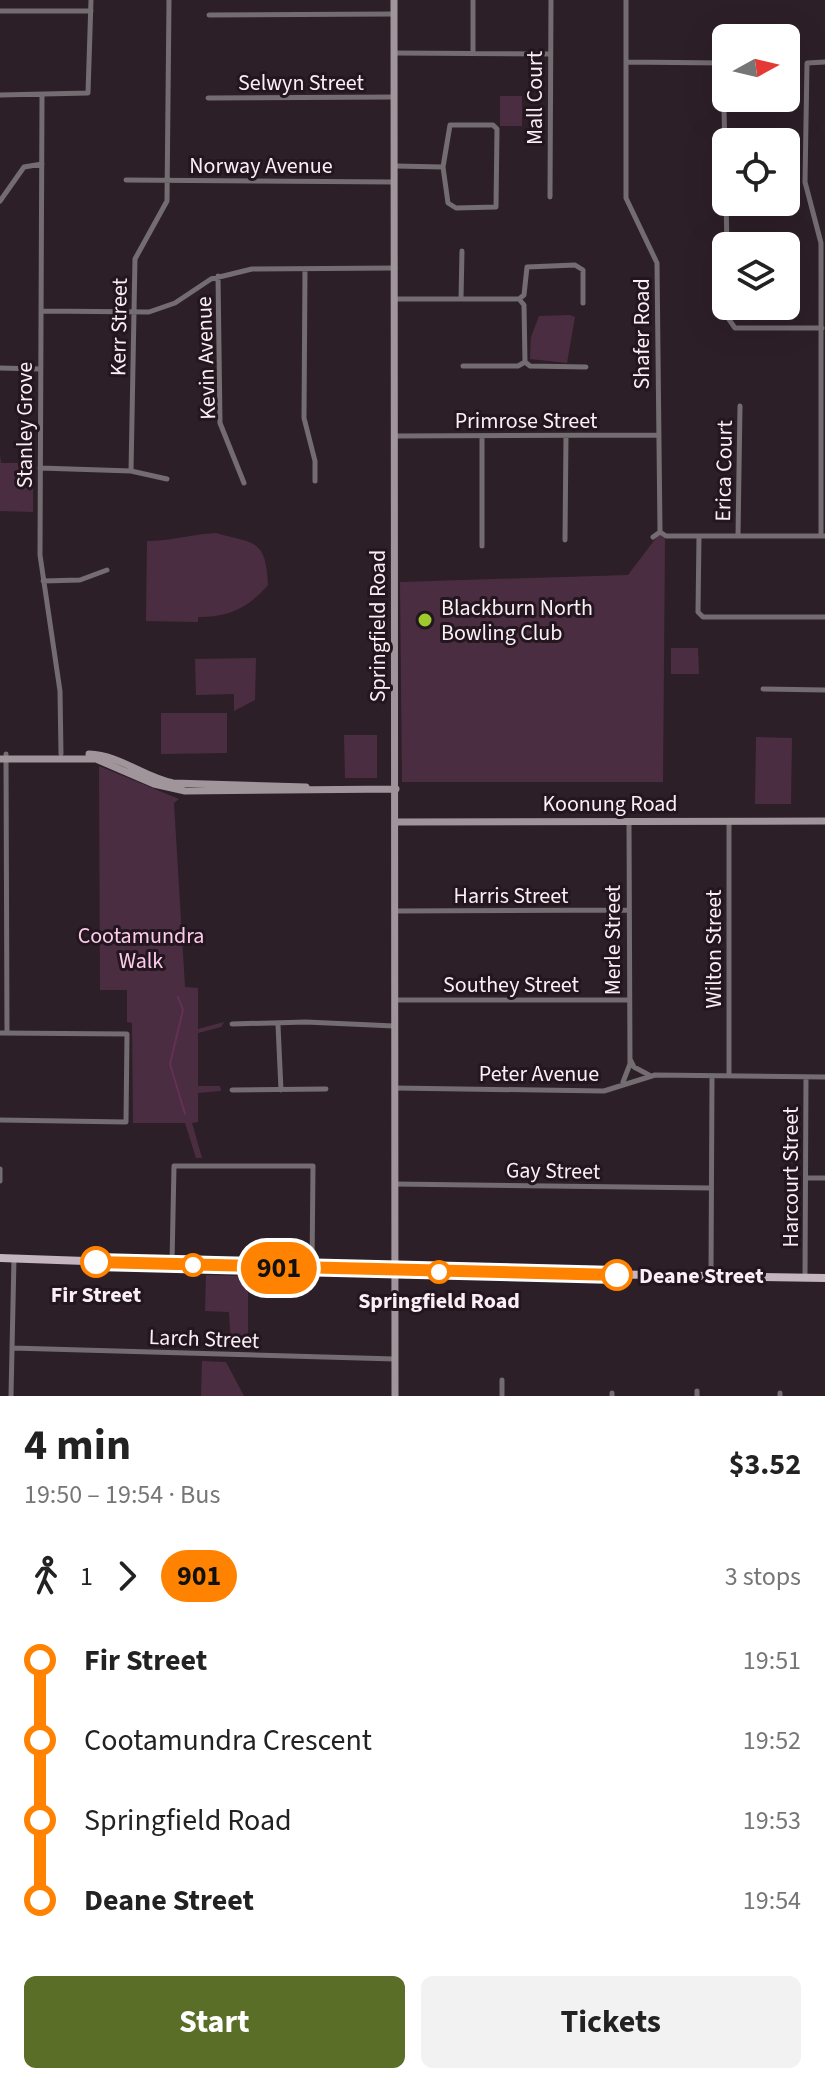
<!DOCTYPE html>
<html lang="en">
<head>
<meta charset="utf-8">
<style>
  body { margin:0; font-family:"Source Sans 3",sans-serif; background:#f2f2f2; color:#222; height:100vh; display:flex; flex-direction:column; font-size:30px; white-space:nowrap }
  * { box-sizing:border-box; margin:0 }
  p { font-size:26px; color:#767676 }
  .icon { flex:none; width:44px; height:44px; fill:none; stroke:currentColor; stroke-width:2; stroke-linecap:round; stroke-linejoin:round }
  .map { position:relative; height:1396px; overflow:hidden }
  .details { display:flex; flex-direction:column; background:#fff; flex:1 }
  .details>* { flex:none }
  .badge { padding:0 16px; border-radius:26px; font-size:28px; line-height:52px }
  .needle { width:52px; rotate:82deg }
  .fabs { position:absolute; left:712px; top:24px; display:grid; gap:16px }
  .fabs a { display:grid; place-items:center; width:88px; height:88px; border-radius:12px; background:#fff; box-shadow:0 8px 32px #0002; font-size:40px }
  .map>.badge { position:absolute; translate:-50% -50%; box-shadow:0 0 0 4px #fff }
  .legs { display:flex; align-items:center; gap:12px; height:88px; padding:0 24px; font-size:26px }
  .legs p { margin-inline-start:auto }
  .headline { display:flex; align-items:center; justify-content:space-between; height:136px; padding:0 24px }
  h1 { font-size:44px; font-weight:700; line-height:60px }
  .cta { display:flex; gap:16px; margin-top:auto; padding:16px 24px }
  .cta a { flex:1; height:92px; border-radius:12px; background:#5a6e27; color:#fff; font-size:32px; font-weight:700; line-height:92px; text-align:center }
  .cta a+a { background:#f2f2f2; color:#222 }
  ul { padding:0 24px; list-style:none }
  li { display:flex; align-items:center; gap:28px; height:80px; font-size:30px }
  li i { display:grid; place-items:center; width:12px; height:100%; margin:0 10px; background:currentColor }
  li i::after { content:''; width:20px; height:20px; margin:-10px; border:6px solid; border-radius:50%; background:#fff }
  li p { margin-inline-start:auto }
  li:first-child i { background:linear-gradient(#0000 50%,currentColor 0) }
  li:last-child i { background:linear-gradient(currentColor 50%,#0000 0) }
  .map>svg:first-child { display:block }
  .green { fill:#4b2d42 }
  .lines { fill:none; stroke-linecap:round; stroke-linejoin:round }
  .stream { stroke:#623153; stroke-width:2 }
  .street { stroke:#736c71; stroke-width:5 }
  .secondary { stroke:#a1959c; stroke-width:7 }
  .primary { stroke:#c4b5be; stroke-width:8 }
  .line-1-casing { stroke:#fff; stroke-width:18 }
  .line-1 { stroke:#ff8200; stroke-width:12 }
  .poi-dot { fill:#9fca2e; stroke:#23161e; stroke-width:3 }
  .stop-1-dot { fill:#fff; stroke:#ff8200; stroke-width:4 }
  .labels { text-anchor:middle; stroke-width:6; stroke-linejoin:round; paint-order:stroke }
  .street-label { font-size:22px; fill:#f9eff5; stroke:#23161e }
  .poi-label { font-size:22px; fill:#f9eff5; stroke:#23161e; text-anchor:start }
  .park-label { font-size:22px; fill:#fdccec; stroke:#23161e }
  .stop-label { font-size:22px; font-weight:bold; fill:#f9eff5; stroke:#23161e }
</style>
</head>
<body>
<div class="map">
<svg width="825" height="1396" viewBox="0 0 825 1396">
  <rect width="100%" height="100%" fill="#2d1f28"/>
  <!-- green -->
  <path class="green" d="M500 96H522V126H500Z
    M570 315 575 317 567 363 530 359 531 337 539 316Z
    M0 454 1 463H33V512L0 511Z
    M216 533C254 544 266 538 268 585 248 608 229 617 198 617V622L146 621 147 541C172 541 192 534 216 533Z
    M659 534 665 539 663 782H402L400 582 628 575Z
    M671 648H698L699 674H671Z
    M256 658 255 700 234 711V694L196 695 195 659Z
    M161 713H227V753L161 754Z
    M344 735H377V778H345Z
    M756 737 792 738 791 804H755Z
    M99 766 179 799 174 803 185 987 198 988V1029L224 1022 221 1027 198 1033V1086H220L221 1091 198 1093V1122L192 1123 202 1158H196L185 1123H133L132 1023 127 1022V990H100Z
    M206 1275 248 1276V1349L231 1347 229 1312 205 1311Z
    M202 1361 226 1362 244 1396H201Z"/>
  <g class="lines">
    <!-- stream -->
    <path class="stream" d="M178 997 183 1010 170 1064 185 1114"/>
    <!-- street -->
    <path class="street" d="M626 0V198L657 263 660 532 666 536H825
      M0 11H91
      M209 15 394 14
      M394 53 551 54
      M473 53V0
      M626 62 723 63 727 246
      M0 95 88 93 91 0
      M42 95 40 555 60 691 61 754
      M208 98 394 97
      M450 125H493L497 129 496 207 456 208 448 203 443 167Z
      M395 166 443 167
      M126 180 394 182
      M550 197 551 0
      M0 201 24 167 42 164
      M305 269 304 418 315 461V481
      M218 276 220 423 244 483
      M395 299H519L524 305 525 362
      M461 299 462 251
      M519 299 524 295 527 267 575 265 583 270V303
      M728 306V318L735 328H822
      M41 311 149 312 175 303 211 279 252 269 395 268
      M463 366H518L525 362 530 366 586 367
      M0 368 40 369
      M395 436 657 435
      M40 468 131 471 167 479
      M131 471 135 259 167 201 169 0
      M699 536 698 612 703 617H825
      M738 536 740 406
      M821 536V243L805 182 807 63 825 62
      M653 537 660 532
      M565 540 566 436
      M482 546V436
      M43 581 80 580 107 570
      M763 689 825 690
      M6 754 7 1033
      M729 821V1076
      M395 911 628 910
      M395 1000H628
      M232 1024 306 1022 394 1026
      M278 1025 281 1090
      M0 1033 127 1034 126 1122 0 1120
      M630 1059 634 1067 649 1075
      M623 1082 630 1064 629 821
      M395 1088 604 1091 655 1075 825 1077
      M232 1090 326 1089
      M0 1169V1181
      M807 1178H825
      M395 1184 711 1188
      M172 1263 174 1166H313L312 1269
      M711 1276 712 1076
      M805 1278 806 1077
      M12 1348 395 1359
      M612 1393V1396
      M780 1393V1396
      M11 1396 14 1258
      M502 1396V1380
      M697 1396V1391"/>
    <!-- secondary -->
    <path class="secondary" d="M394 0 395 1396
      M89 754C120 755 143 777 173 783L306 787
      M0 759H96L154 784 185 791 396 789
      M396 822 825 821"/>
    <!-- primary -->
    <path class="primary" d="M0 1258 312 1269 825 1278"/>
  </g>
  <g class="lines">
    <!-- line-1 casing -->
    <g class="line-1-casing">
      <path id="line-1" d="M96 1262 617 1275"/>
    </g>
    <!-- line-1 -->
    <use href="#line-1" class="line-1"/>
  </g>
  <!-- markers -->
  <circle class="poi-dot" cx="425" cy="620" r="8"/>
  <g class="stop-1-dot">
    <circle cx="96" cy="1262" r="14"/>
    <circle cx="193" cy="1265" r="10"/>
    <circle cx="439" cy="1272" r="10"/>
    <circle cx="617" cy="1275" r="14"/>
  </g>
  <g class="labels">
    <!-- street labels -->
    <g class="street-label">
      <text x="301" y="90">Selwyn Street</text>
      <text transform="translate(534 98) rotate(-90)" y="8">Mall Court</text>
      <text x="261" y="173">Norway Avenue</text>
      <text transform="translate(118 327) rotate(-89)" y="8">Kerr Street</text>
      <text transform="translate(641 334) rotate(-90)" y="8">Shafer Road</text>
      <text transform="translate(205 358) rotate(-92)" y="8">Kevin Avenue</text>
      <text x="526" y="428">Primrose Street</text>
      <text transform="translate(24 425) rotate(-90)" y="8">Stanley Grove</text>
      <text transform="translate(723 471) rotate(-89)" y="8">Erica Court</text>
      <text transform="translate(377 626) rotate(-90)" y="8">Springfield Road</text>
      <text x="610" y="811">Koonung Road</text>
      <text x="511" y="903">Harris Street</text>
      <text transform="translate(612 940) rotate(-90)" y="8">Merle Street</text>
      <text transform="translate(713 949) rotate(-90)" y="8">Wilton Street</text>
      <text x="511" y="992">Southey Street</text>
      <text x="539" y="1081">Peter Avenue</text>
      <text transform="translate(553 1170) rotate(1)" y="8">Gay Street</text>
      <text transform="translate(790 1177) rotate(-90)" y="8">Harcourt Street</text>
      <text transform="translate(204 1338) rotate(2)" y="8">Larch Street</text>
    </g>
    <!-- poi labels -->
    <g class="poi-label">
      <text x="441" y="615">Blackburn North<tspan x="441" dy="25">Bowling Club</tspan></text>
    </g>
    <!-- park labels -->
    <g class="park-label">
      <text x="141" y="943">Cootamundra<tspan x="141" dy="25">Walk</tspan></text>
    </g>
    <!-- stop labels -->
    <g class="stop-label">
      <text x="639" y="1283" text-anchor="start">Deane Street</text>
      <text x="96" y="1302">Fir Street</text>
      <text x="439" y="1308">Springfield Road</text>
    </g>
  </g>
</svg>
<div class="fabs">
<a><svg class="needle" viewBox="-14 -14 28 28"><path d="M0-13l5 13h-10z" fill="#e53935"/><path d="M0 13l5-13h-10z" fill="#767676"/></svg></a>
<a><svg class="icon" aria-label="locate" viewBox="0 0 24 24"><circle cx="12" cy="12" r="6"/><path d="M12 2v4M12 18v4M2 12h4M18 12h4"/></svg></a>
<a><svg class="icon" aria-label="layers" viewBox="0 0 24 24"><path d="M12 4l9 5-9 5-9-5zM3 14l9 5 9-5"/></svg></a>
</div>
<b class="badge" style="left:279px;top:1268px;background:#ff8200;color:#111">901</b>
</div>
<section class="details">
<div class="headline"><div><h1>4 min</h1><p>19:50 – 19:54 · Bus</p></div><b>$3.52</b></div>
<div class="legs"><svg class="icon" aria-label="walk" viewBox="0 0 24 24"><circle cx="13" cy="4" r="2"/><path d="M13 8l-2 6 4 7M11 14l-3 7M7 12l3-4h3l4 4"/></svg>1<svg class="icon" aria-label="forward" viewBox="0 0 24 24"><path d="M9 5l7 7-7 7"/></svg><b class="badge" style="background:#ff8200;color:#111">901</b><p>3 stops</p></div>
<ul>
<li><i style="color:#ff8200"></i><b>Fir Street</b><p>19:51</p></li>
<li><i style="color:#ff8200"></i><span>Cootamundra Crescent</span><p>19:52</p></li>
<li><i style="color:#ff8200"></i><span>Springfield Road</span><p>19:53</p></li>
<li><i style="color:#ff8200"></i><b>Deane Street</b><p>19:54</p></li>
</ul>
<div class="cta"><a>Start</a><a>Tickets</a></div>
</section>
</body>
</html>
